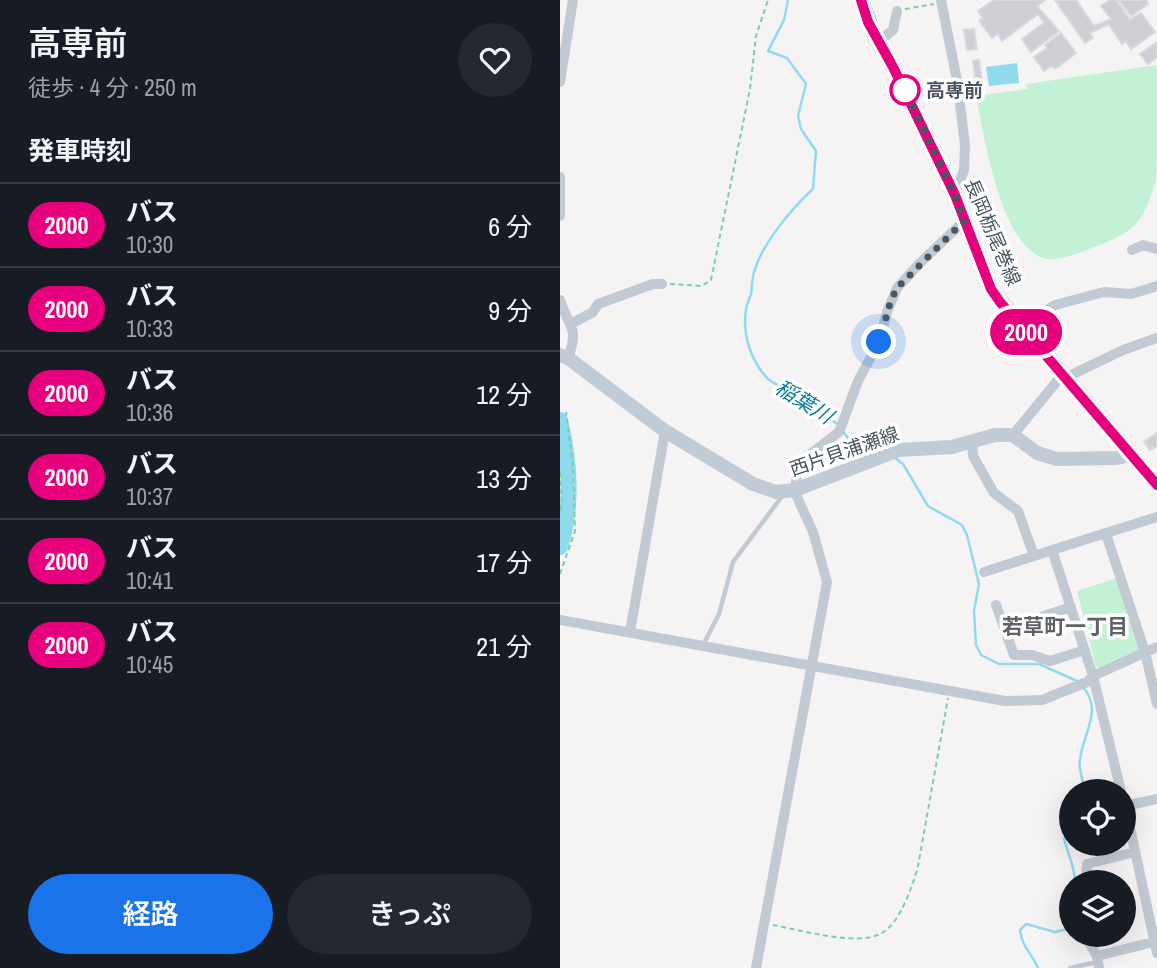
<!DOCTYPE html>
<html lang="ja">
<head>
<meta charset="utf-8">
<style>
  body { margin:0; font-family:"Archivo Narrow","Noto Sans JP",sans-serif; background:#242831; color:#f1f3f6; height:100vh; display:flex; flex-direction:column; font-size:26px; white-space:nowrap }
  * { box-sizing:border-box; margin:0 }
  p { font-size:23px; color:#9ea1a6 }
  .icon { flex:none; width:38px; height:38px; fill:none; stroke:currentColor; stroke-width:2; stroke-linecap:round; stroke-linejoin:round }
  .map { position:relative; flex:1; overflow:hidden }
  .sheet { display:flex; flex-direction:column; background:#171b24; width:560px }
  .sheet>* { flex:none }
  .badge { padding:0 14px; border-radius:23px; font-size:24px; line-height:46px }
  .buttons { position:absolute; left:499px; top:779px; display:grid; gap:14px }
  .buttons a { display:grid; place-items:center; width:77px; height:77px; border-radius:50%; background:#171b24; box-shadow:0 7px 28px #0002; font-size:35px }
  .you { position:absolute; width:35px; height:35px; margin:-18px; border:5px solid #fff; border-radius:50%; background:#1a73e8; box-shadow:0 0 0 10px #1a73e833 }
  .map>.badge { position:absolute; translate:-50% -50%; box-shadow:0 0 0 4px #fff }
  h2 { padding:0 28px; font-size:26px; line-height:63px }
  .round { display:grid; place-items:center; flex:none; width:74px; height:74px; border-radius:37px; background:#242831 }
  .summary { display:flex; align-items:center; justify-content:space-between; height:119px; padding:0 28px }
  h1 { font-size:33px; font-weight:600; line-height:52px }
  .cta { display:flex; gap:14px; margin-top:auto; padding:14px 28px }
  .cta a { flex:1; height:80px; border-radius:42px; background:#1a73e8; color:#fff; font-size:28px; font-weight:600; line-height:80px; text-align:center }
  .cta a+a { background:#242831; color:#f1f3f6 }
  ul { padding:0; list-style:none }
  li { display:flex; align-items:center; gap:21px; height:84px; padding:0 28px; border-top:2px solid #363941 }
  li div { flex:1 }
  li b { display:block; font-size:26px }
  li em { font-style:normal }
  li .badge { min-width:77px; font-weight:700; text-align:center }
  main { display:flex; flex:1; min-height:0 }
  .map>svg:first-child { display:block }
  .green { fill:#c3f1d5 }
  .water { fill:#90daee }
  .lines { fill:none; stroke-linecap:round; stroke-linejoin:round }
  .stream { stroke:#90daee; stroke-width:2.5 }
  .river { stroke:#90daee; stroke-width:16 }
  .building { fill:#cdcfd5; stroke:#d7d9de; stroke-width:2 }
  .path { stroke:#7ad0a6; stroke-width:2; stroke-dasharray:5 3.5; stroke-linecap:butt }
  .service { stroke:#c1cad2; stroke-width:4.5 }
  .minor { stroke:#c1cad2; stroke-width:10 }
  .secondary { stroke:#c1cbd6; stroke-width:14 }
  .primary { stroke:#b3c2d1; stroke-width:16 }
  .line-casing { stroke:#fff; stroke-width:16 }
  .line { stroke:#e6007e; stroke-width:10 }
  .walk { stroke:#4a5661; stroke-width:7; stroke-dasharray:0 12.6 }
  .stop-dot { fill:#fff; stroke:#e6007e; stroke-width:3.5 }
  .labels { text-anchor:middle; stroke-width:7; stroke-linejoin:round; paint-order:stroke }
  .stop-label { font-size:19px; font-weight:bold; fill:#4a5661; stroke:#fff; text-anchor:start }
  .street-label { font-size:19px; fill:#4a5661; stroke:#fff }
  .water-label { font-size:21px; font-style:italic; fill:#0c7c9b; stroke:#fff }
  .neighbourhood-label { font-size:21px; font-weight:bold; fill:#5f6368; stroke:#fff }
</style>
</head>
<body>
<main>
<section class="sheet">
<div class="summary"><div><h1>高専前</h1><p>徒歩 · 4 分 · 250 m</p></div><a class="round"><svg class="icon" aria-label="heart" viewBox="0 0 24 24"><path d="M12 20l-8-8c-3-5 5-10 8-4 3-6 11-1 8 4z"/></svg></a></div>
<h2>発車時刻</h2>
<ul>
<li><span class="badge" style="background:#e6007e;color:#fff">2000</span><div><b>バス</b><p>10:30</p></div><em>6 分</em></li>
<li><span class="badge" style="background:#e6007e;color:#fff">2000</span><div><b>バス</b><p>10:33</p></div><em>9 分</em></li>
<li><span class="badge" style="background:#e6007e;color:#fff">2000</span><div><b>バス</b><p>10:36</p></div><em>12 分</em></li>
<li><span class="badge" style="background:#e6007e;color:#fff">2000</span><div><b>バス</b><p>10:37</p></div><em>13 分</em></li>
<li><span class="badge" style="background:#e6007e;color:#fff">2000</span><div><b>バス</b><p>10:41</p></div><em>17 分</em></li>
<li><span class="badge" style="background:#e6007e;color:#fff">2000</span><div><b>バス</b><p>10:45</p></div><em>21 分</em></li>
</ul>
<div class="cta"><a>経路</a><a>きっぷ</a></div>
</section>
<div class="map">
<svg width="597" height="968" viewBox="0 0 597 968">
  <rect width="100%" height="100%" fill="#f5f3f3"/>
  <!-- green -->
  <path class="green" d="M597 65C597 91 597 118 597 144 597 156 597 170 596 181 582 223 576 232 534 247 521 252 497 263 483 258 440 243 424 136 416 96L467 89 466 84Z
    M557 578 580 650 541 669 536 667 517 591Z"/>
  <!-- water -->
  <path class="water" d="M457 63 459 83 429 86 426 67Z"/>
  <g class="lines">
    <!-- stream -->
    <path class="stream" d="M228 0 224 20 208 51 227 58 246 84 238 116 241 129 256 151 253 189C232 208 202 244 194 272 192 279 192 287 191 294 189 299 187 304 186 309 182 335 191 361 208 379L279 425
      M282 430 294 446 312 454
      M335 458 343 464 368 506 402 525 407 535 419 584 414 611 416 645 421 655 439 664H479L517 681
      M522 686C544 709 523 733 520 759 518 768 523 781 525 791
      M511 828 504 839C508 854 515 867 515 882
      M478 968C472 954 461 945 460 930L466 924 495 932 508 929 511 923"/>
    <!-- river -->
    <path class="river" d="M0 420C10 462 13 506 0 547"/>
  </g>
  <!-- building -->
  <path class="building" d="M434 0H485L477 6 499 31 471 52 462 39 484 23 478 14 442 41 438 34 432 38 419 21 423 18 418 11Z
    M495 0H516L534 26 551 19 541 6 550 0H556L570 20 581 13 595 32 571 49 566 41 562 44 549 24 530 33 533 38 525 43Z
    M559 0H586L588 4 571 16Z
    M414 29 417 49 407 50 404 30Z
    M501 33 516 53 495 69 492 66 484 71 474 57 487 48 485 45Z
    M596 43 597 57 588 64 580 54Z
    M419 60 423 91 417 92 413 61Z
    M597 433V446L590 450 584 442Z"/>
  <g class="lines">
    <!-- path -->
    <path class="path" d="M345 9 374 4
      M110 284 142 286 151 280 190 89 196 36 208 0
      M0 472 2 504 0 515
      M0 574 15 531 13 466 6 412
      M213 925C241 930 298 947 322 933 340 923 353 885 358 866L388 698"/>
    <!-- service -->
    <path class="service" d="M143 645 159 614 173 562 223 495
      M510 968 537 962"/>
    <!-- minor -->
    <path class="minor" d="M381 0 397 80 405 145 404 170 395 195
      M318 42 333 30 337 11
      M0 82 13 0
      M0 177V216
      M572 250 583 245 597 249
      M0 300C8 327 20 326 8 358
      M11 324 33 312 38 304 93 284H102
      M461 326 495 305 544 292 571 294 597 286
      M453 435 502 375 509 376 563 350 597 338
      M412 441 413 456 434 493 458 511 474 556 492 550
      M546 534 585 652 597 704
      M424 572 474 556
      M436 605 454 655H472L490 661 525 650
      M0 620 445 701 482 700 527 682 533 676 597 647
      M445 629 511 607
      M70 632 105 431
      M561 791 533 676 492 550 597 517
      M564 800 597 953
      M565 806 597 799
      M526 882 527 864 575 852
      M524 934 537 956 539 968
      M537 956 597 941
      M196 968 267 582 253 532 237 497 235 490 238 468 243 460 279 432 298 381 319 342 327 312 337 288 360 263 404 221"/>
    <!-- secondary -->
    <path class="secondary" d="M0 355 8 358 105 431 193 484 216 492 235 490 339 450 392 447 435 435H453L477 453 497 459 557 458 571 455"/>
    <!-- primary -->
    <path class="primary" d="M301 0 313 32 333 67 395 195 431 289 440 301 597 485"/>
  </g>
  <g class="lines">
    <!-- line casing -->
    <g class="line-casing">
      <path id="line" d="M301 0 308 22 333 67 395 195 431 289 440 302 597 485"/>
    </g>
    <!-- line -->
    <use href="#line" class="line"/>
    <!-- walk -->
    <path class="walk" d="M319 342 331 300 337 288 404 221 395 195 341 82 345 90"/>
  </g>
  <!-- markers -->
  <circle class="stop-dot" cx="345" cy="90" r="14"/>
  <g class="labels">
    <!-- stop labels -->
    <g class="stop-label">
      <text x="366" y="97">高専前</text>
    </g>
    <!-- street labels -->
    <g class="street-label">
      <text transform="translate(433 232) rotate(67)" y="7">長岡栃尾巻線</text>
      <text transform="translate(284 451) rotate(-19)" y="7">西片貝浦瀬線</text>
    </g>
    <!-- water labels -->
    <g class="water-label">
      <text transform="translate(244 402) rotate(32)" y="7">稲葉川</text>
    </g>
    <!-- neighbourhood labels -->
    <g class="neighbourhood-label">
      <text x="505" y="634">若草町一丁目</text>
    </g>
  </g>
</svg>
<div class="buttons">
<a><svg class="icon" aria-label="locate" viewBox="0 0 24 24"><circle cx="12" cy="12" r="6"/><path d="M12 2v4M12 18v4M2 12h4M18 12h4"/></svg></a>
<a><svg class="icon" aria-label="layers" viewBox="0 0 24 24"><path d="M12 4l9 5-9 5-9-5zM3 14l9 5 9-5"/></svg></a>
</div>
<div class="you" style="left:319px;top:342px"></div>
<b class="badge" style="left:466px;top:332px;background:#e6007e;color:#fff">2000</b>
</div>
</main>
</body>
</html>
